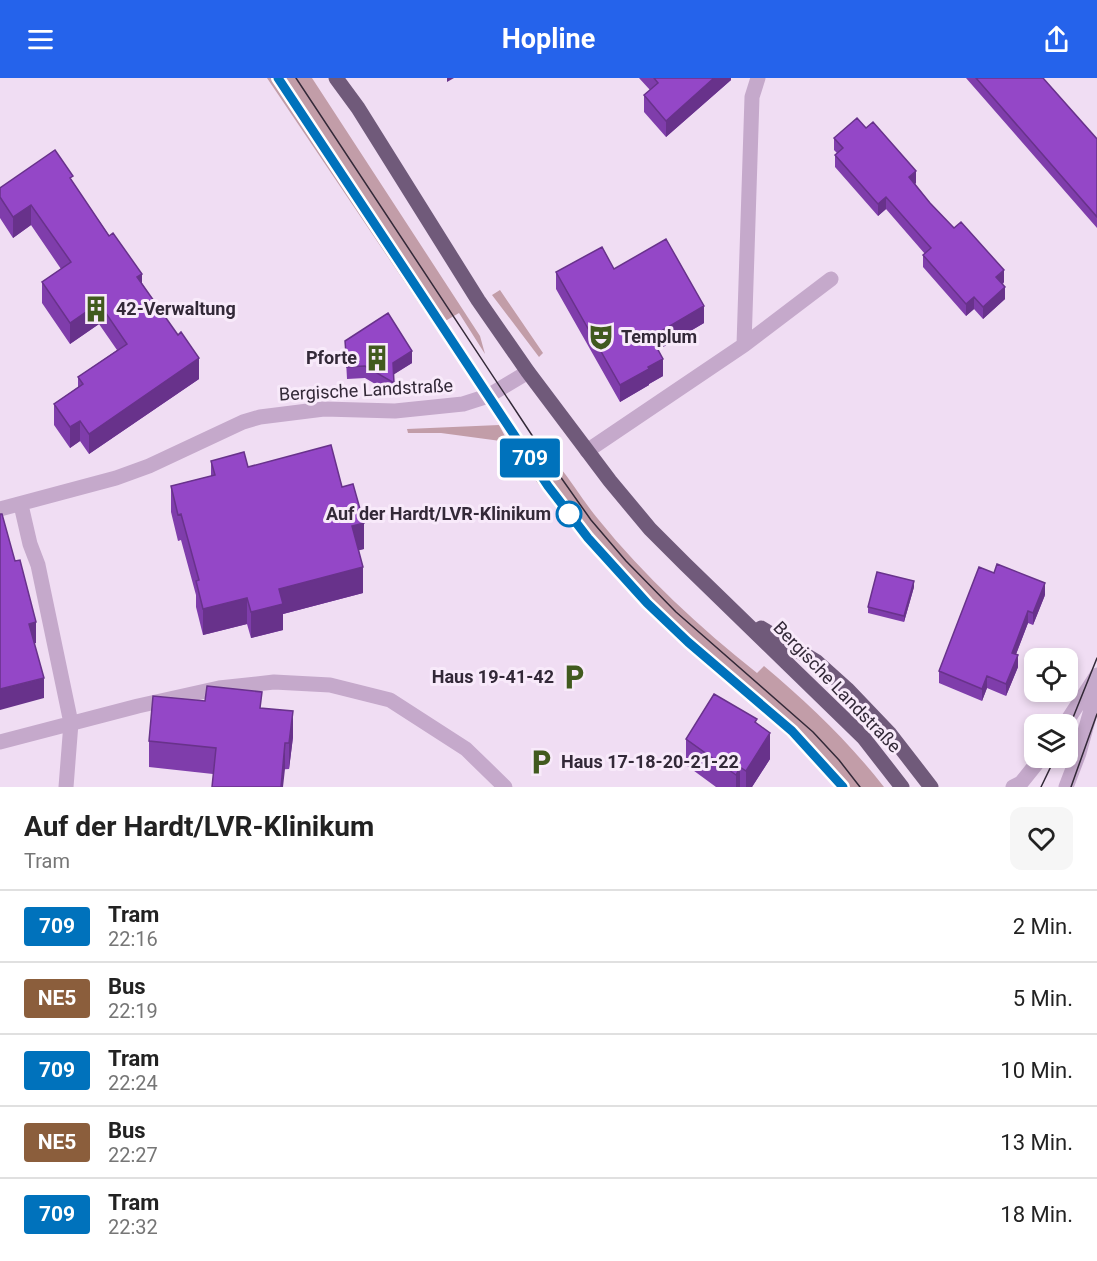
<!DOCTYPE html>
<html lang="de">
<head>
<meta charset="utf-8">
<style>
  body { margin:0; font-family:Roboto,sans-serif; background:#f6f6f6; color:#222; height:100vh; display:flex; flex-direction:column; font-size:22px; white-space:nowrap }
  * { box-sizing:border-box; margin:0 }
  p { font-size:20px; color:#767676 }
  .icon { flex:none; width:33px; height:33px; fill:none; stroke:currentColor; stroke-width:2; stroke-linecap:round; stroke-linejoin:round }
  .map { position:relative; height:709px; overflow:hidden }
  .side { display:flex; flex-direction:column; background:#fff; flex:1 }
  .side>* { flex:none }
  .badge { padding:0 12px; border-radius:4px; font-size:21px; line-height:39px }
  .buttons { position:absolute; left:1024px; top:570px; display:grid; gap:12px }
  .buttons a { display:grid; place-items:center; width:54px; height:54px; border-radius:12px; background:#fff; box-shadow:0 3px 9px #0003; font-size:30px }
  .map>.badge { position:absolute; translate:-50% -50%; box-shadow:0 0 0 3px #fff }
  .round { display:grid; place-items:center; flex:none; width:63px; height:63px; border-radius:12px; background:#f6f6f6 }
  .head { display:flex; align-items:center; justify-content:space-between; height:102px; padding:0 24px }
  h1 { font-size:28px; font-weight:700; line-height:45px }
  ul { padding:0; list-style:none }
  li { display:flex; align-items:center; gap:18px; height:72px; padding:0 24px; border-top:2px solid #e0e0e0 }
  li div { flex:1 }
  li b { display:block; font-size:22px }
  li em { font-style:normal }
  li .badge { min-width:66px; font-weight:700; text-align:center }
  header { display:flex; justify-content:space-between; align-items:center; height:78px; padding:0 24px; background:#2563eb; color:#fff; font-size:27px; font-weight:700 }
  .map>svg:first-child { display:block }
  .grass { fill:#c29da8 }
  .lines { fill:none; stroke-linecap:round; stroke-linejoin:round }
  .service { stroke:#c5a9cb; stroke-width:15 }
  .minor { stroke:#c5a9cb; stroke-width:15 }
  .tertiary { stroke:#c5a9cb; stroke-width:15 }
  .primary { stroke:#705a7a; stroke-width:15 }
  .tram { stroke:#332938; stroke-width:1.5 }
  .wall { fill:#7f3dab }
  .shaded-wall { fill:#68328b }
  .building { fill:#9447c7; stroke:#68328b; stroke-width:1.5 }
  .line-casing { stroke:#fff; stroke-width:14 }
  .line { stroke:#0072bc; stroke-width:9 }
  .stop-dot { fill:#fff; stroke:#0072bc; stroke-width:3 }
  .labels { text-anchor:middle; stroke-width:6; stroke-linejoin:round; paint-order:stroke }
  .poi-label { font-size:18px; font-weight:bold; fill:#332938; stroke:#f8eafa; text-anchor:start }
  .street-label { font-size:18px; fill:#332938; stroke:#f8eafa }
  .stop-label { font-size:18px; font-weight:bold; fill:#332938; stroke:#f8eafa; text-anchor:end }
</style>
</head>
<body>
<header><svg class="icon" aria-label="menu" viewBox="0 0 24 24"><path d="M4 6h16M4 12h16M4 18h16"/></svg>Hopline<svg class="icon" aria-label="share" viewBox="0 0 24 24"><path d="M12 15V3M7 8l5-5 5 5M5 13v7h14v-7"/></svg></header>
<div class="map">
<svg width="1097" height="709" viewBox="0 0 1097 709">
  <rect width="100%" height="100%" fill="#f0ddf3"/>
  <!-- grass -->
  <path class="grass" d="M267 0H312L480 258 485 276 459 235 435 249Z
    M500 212 543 275 539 279 492 217Z
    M499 347 508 364 441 355H408L407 351Z
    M558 387C572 404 583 423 598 441 645 499 699 549 757 595L764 588C808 625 848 663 884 709H834C787 648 724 606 668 554 619 508 577 455 536 403Z"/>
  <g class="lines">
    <!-- service -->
    <path class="service" d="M21 427 30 466 38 487 71 645 66 709
      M0 431 116 400 149 388 243 344 260 339 324 331 395 333 463 326 488 318 528 294
      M0 664 138 628 219 610 274 604 330 607 390 622 466 671 505 709"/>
    <!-- minor -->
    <path class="minor" d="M744 267 752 19 758 0
      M587 373 744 267 831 201"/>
    <!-- tertiary -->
    <path class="tertiary" d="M1065 646 1097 597
      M1013 709 1021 705 1041 680
      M1066 709 1079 675 1097 610"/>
    <!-- primary -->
    <path class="primary" d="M336 0 358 30 478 222 528 294 610 403 650 451 685 486 863 659 902 709
      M761 550 817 584 847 611 890 656 931 709"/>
    <!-- tram -->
    <path class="tram" d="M278 0 548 408 588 460 647 525 688 564 792 653 843 709
      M296 0 545 377 591 442 626 483 676 534 813 654 839 682 860 709
      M1068 652 1097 580
      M1041 709 1055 680
      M1071 709 1097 636"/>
  </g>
  <!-- wall -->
  <path class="wall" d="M639 0H731V2L666 59 644 34V17L650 12Z
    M966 0H1043L1097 61V150Z
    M834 60 916 105 915 106 930 125 1004 204 1003 206 1005 221 983 241 974 231 966 238 923 189V177L925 176 886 131 878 138 835 89V77L837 75 834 72Z
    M73 105 142 205 199 301 89 376 80 363 70 370 54 347V326L78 309V299L117 272 99 246 70 266 42 225V204L61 191 31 147 13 160 0 140V110Z
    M614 191 704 245 658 272 663 298 649 306V307L620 324 556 211V194Z
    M345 263 412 285 394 296V317L365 300 347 301Z
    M211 383 248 389 342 409 364 471 358 472 363 515 283 536V552L251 560 247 546 203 557 196 529V517L181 462 178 463 171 434V408L211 398Z
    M914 509 904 544 868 535V529Z
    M1045 517 1033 547 1028 545 1016 576 1018 589 1006 618 987 610 982 623 939 605V593Z
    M262 630 293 659 289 691 213 696 149 689V663Z
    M757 646 770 681 752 709H716L686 687V661Z"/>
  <!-- shaded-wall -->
  <path class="shaded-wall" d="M447 0H454L447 4Z
    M714 0H731V2L666 59V43Z
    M916 93V105L909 111V99Z
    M886 119V131L878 138V126Z
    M31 127V147L13 160V139Z
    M1004 192V204L996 211V199Z
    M142 196V217L137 199Z
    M1005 209V221L983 241V229Z
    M974 219V231L966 238V226Z
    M99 225V246L70 266V245Z
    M704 228V245L651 276V259Z
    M412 273V285L393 297V285Z
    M199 280V301L89 376V356Z
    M663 281V298L649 306V307L620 324V307L648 289Z
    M80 343V363L70 370V349Z
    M364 445V471L352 474V448Z
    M363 489V515L283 536V552L251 560V534L279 511Z
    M914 503V509L904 544V538Z
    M1045 505V517L1033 547V535Z
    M247 520V546L203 557V531Z
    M1028 533V545L1012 587V575Z
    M36 544V565L29 567V546Z
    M1018 577V589L1006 618V606Z
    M987 598V610L982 623V611Z
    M44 600V620L0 632V611Z
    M293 633V659L289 691V665Z
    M770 655V681L752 709H746V693Z
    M285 665V691L283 709H281Z
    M740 689V709H736V697Z"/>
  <!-- building -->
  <path class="building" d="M654 0H714L666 43 644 17 658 5Z
    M976 0H1043L1097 61V139Z
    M857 40 866 50 873 44 916 93 909 99 930 125 954 150 961 144 1004 192 996 199 1005 209 983 229 974 219 966 226 923 177 931 170 886 119 878 126 835 77 843 70 834 60Z
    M55 72 73 98 70 100 109 158 113 155 142 196 137 199 178 257 181 254 199 280 89 356 80 343 70 349 54 326 83 306 78 299 127 266 99 225 70 245 42 204 71 184 31 127 13 139 0 119V110Z
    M666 161 704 228 651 259 663 281 648 289 649 291 620 307 556 194 602 169 614 191Z
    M388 235 412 273 393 285 394 305 365 288 347 289 345 263Z
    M331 367 342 409 353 406 364 445 352 448 363 489 279 511 283 526 251 534 247 520 203 531 196 503 199 502 181 436 178 437 171 408 215 397 211 383 244 374 248 389Z
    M0 436H2L15 483 20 482 36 544 29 546 44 600 0 611Z
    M997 486 1045 505 1033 535 1028 533 1012 575 1018 577 1006 606 987 598 982 611 939 593 979 489 994 495Z
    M877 494 914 503 904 538 868 529Z
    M207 608 262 614 260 630 293 633 289 665H285L281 709H212L216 670 149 663 153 618 205 623Z
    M714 616 757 641 755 644 770 655 746 693 740 689 736 697 686 661Z"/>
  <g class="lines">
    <!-- line casing -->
    <g class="line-casing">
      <path id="line" d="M278 0 548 408 588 460 647 525 688 564 792 653 843 709"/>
    </g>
    <!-- line -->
    <use href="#line" class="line"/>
  </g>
  <!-- icons -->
  <defs>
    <g id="building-bare" transform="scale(2.07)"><path d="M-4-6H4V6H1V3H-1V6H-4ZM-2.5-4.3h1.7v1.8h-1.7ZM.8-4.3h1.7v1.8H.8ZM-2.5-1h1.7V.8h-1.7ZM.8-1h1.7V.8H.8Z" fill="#415a1e" stroke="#f8eafa" stroke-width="2.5" paint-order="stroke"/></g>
    <g id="theatre-bare" transform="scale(2.07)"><path d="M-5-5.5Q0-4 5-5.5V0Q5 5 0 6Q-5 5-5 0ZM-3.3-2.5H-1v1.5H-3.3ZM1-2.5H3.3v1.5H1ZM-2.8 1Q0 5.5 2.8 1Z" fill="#415a1e" stroke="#f8eafa" stroke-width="2.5" paint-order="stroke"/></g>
    <g id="parking-bare" transform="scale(2.07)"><path d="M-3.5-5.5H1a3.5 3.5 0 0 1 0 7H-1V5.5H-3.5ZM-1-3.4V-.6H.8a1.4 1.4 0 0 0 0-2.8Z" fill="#415a1e" stroke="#f8eafa" stroke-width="2.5" paint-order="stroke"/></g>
  </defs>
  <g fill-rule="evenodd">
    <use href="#building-bare" x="96" y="231"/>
    <use href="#theatre-bare" x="601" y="259"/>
    <use href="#building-bare" x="377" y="280"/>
    <use href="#parking-bare" x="574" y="599"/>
    <use href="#parking-bare" x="541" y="684"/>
  </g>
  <!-- markers -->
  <circle class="stop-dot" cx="569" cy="436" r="12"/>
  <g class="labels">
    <!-- poi labels -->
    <g class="poi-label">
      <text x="116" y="237">42-Verwaltung</text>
      <text x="621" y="265">Templum</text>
      <text x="357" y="286" text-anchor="end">Pforte</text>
      <text x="554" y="605" text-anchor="end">Haus 19-41-42</text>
      <text x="561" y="690">Haus 17-18-20-21-22</text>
    </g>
    <!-- street labels -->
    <g class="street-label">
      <text transform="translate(366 312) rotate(-3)" y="6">Bergische Landstraße</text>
      <text transform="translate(837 609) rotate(46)" y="6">Bergische Landstraße</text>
    </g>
    <!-- stop labels -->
    <g class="stop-label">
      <text x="551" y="442">Auf der Hardt/LVR-Klinikum</text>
    </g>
  </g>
</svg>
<div class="buttons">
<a><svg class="icon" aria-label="locate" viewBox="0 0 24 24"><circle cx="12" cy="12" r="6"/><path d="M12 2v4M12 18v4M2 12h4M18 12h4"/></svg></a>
<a><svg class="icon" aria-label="layers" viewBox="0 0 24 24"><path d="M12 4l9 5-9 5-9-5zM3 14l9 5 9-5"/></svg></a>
</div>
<b class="badge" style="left:530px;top:380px;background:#0072bc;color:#fff">709</b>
</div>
<section class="side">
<div class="head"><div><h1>Auf der Hardt/LVR-Klinikum</h1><p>Tram</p></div><a class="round"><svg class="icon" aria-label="heart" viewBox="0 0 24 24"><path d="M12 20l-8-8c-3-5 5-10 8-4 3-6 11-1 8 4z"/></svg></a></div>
<ul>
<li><span class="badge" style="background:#0072bc;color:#fff">709</span><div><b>Tram</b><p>22:16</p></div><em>2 Min.</em></li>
<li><span class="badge" style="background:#8b5e3c;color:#fff">NE5</span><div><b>Bus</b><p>22:19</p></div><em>5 Min.</em></li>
<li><span class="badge" style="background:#0072bc;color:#fff">709</span><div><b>Tram</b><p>22:24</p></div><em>10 Min.</em></li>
<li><span class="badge" style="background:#8b5e3c;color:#fff">NE5</span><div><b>Bus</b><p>22:27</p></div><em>13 Min.</em></li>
<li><span class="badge" style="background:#0072bc;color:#fff">709</span><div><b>Tram</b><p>22:32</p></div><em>18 Min.</em></li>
</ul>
</section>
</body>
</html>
